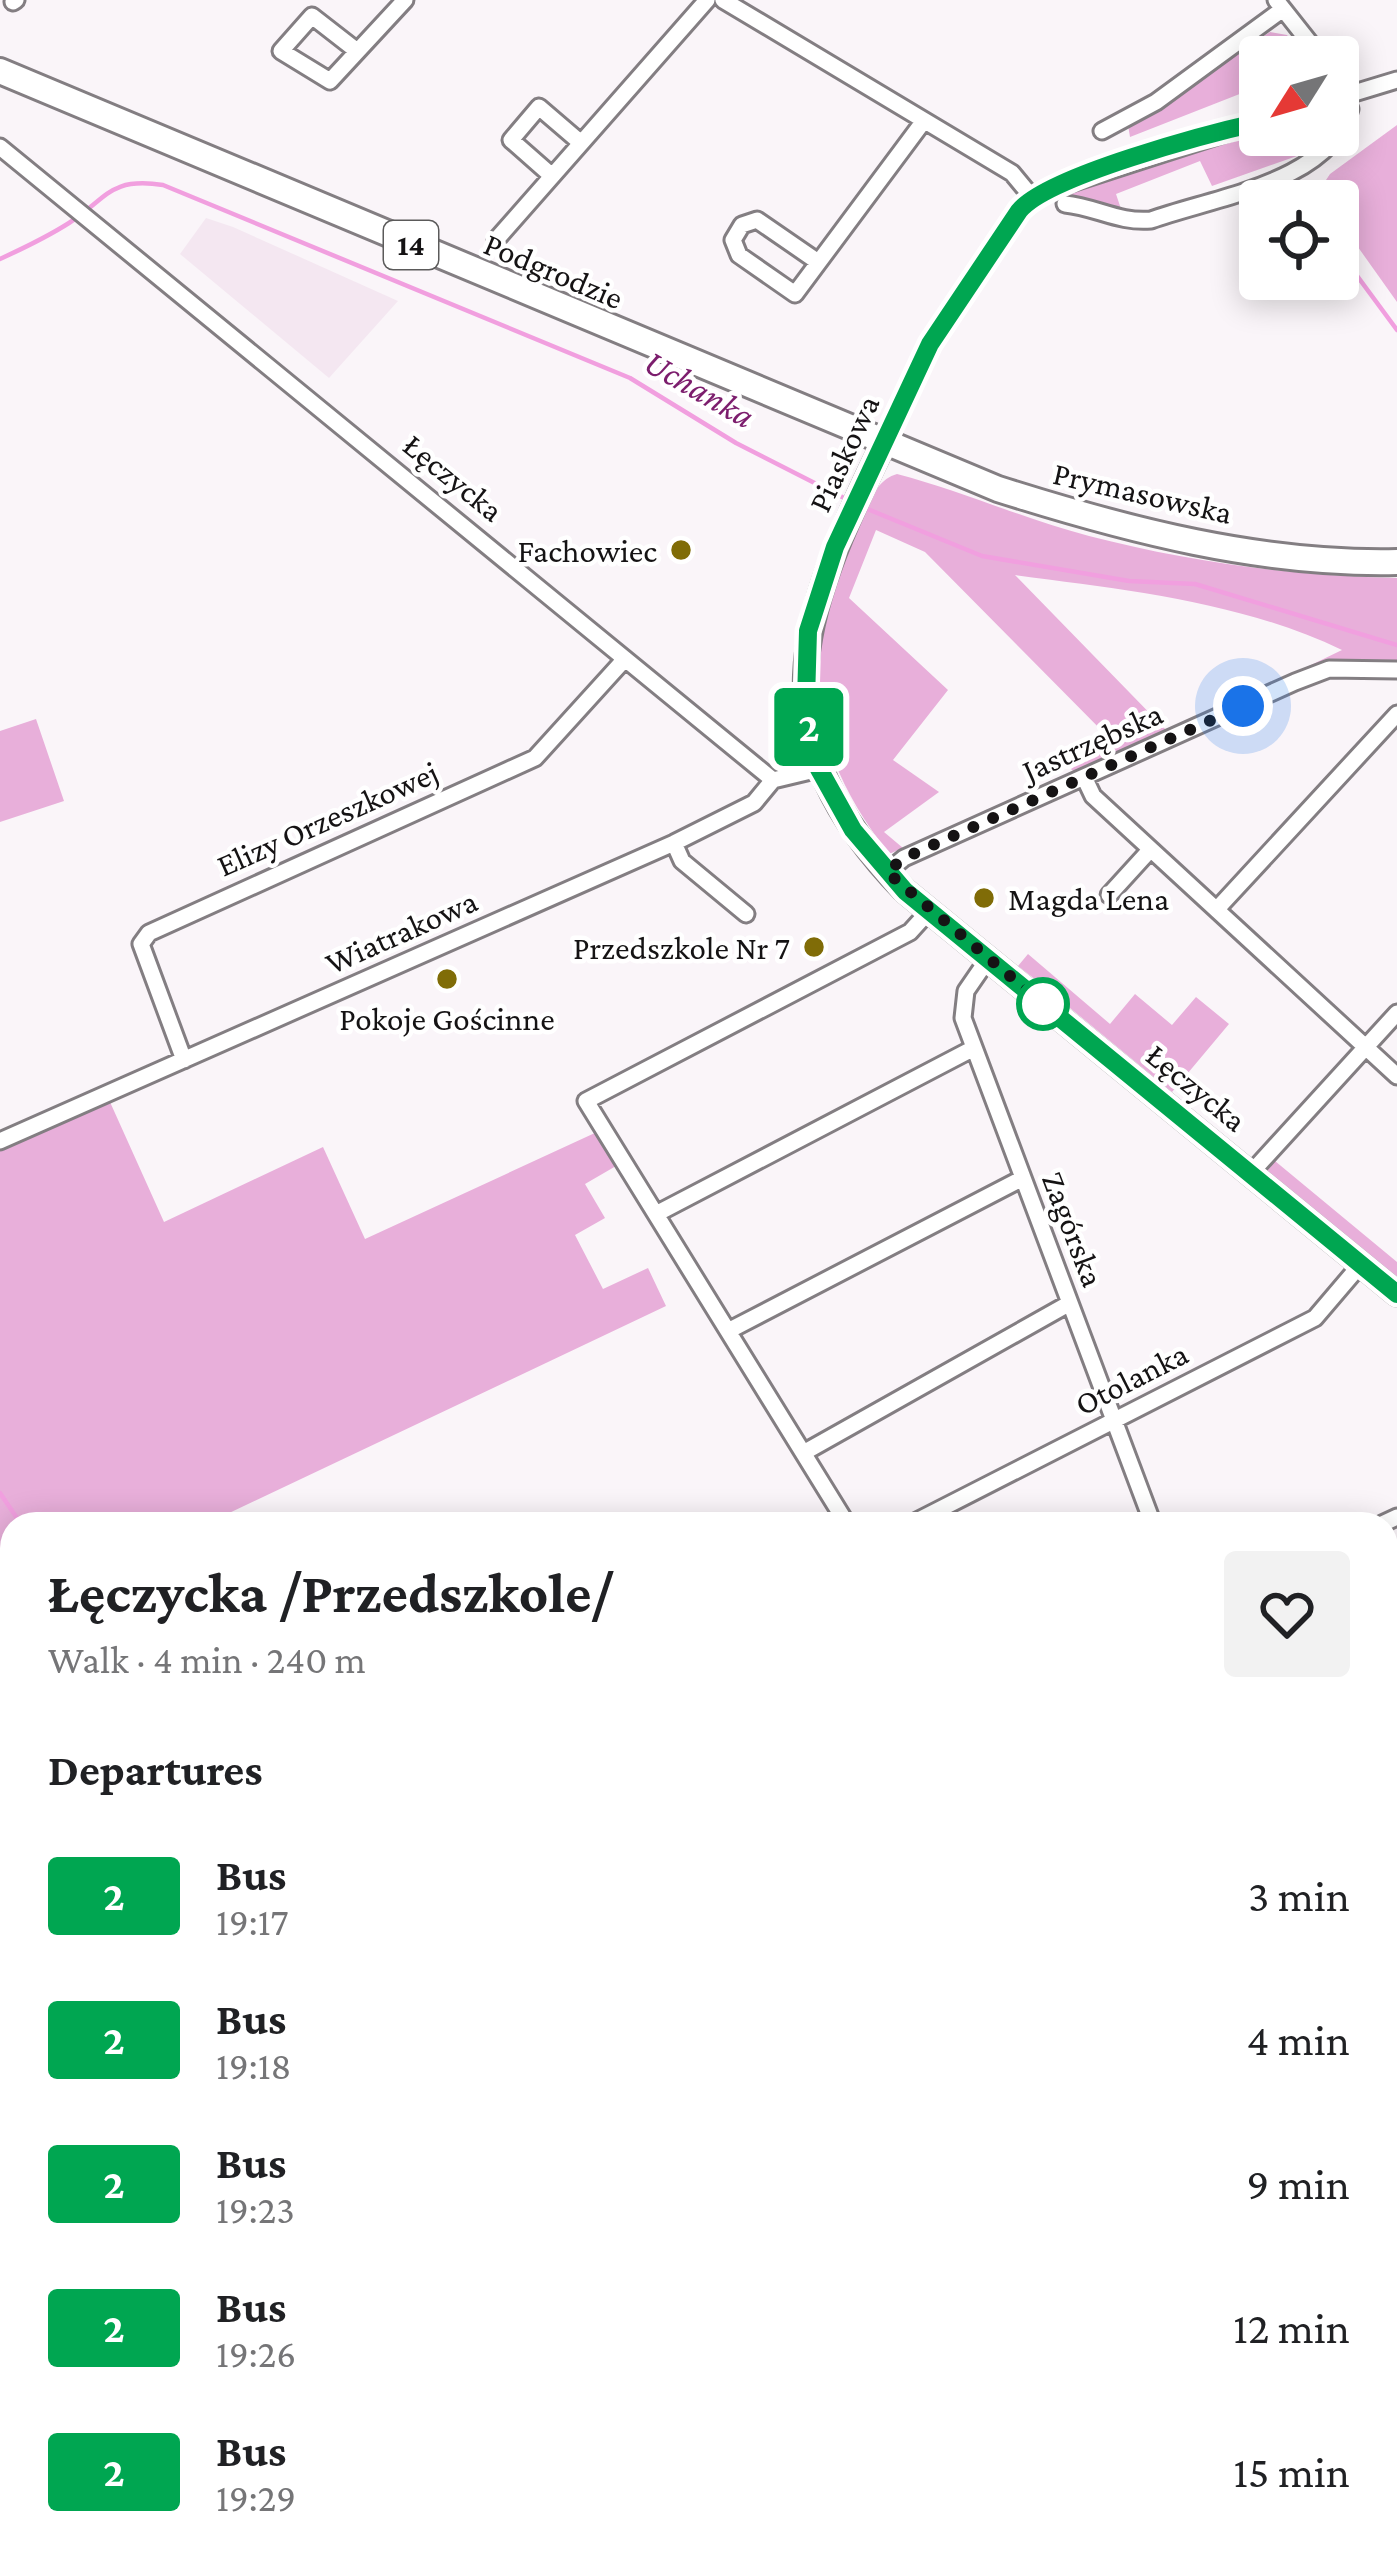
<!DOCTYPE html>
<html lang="en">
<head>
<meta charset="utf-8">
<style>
  body { margin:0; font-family:"Crimson Pro",serif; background:#f2f2f2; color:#202124; height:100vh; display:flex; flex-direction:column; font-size:45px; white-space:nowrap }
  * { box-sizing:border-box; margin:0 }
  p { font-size:39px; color:#757577 }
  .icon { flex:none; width:66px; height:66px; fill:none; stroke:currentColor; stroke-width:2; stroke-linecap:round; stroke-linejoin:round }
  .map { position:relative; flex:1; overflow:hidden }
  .panel { position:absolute; left:0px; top:1512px; width:1398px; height:1059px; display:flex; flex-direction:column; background:#fff; border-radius:36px 36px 0 0; box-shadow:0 6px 30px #0003 }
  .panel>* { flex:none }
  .badge { padding:0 24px; border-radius:9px; font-size:42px; line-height:78px }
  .needle { width:78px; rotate:233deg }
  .tools { position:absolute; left:1239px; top:36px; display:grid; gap:24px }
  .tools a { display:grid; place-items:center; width:120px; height:120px; border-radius:12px; background:#fff; box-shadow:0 6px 30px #0003; font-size:60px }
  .you { position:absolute; width:60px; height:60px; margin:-30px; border:9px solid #fff; border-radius:50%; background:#1a73e8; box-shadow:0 0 0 18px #1a73e833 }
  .map>.badge { position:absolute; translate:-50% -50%; box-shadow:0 0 0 6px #fff }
  h2 { padding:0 48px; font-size:45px; line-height:108px }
  .round { display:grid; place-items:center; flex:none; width:126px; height:126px; border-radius:12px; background:#f2f2f2 }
  .summary { display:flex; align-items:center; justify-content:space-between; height:204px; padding:0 48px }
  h1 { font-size:57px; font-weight:700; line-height:90px }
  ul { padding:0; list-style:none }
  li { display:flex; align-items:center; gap:36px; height:144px; padding:0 48px }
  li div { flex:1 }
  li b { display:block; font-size:45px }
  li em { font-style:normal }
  li .badge { min-width:132px; font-weight:700; text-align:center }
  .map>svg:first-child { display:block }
  .built { fill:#f4e7f1 }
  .green { fill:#e8afda }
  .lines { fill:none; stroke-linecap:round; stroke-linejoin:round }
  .stream { stroke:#f19fdf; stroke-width:4.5 }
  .minor-casing { stroke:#837e82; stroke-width:21 }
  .secondary-casing { stroke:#837e82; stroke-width:27 }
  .primary-casing { stroke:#837e82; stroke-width:30 }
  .minor { stroke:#fff; stroke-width:15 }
  .secondary { stroke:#fff; stroke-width:21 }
  .primary { stroke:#fff; stroke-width:24 }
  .line-casing { stroke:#fff; stroke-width:27 }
  .line { stroke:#00a651; stroke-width:18 }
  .walk { stroke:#151314; stroke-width:12; stroke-dasharray:0 21.6 }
  .poi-dot { fill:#806c07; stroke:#fff; stroke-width:4.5 }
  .stop-dot { fill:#fff; stroke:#00a651; stroke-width:6 }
  .labels { text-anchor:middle; stroke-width:9; stroke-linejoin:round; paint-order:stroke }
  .shield { fill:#fff; stroke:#5b5a5a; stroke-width:3 }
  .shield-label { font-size:30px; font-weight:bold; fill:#151314 }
  .street-label { font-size:33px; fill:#151314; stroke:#fff }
  .poi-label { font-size:33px; fill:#151314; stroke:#fff; text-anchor:end }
  .water-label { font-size:36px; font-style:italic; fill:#7c1d6d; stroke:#fff }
</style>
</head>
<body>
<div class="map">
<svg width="1397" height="2569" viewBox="0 0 1397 2569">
  <rect width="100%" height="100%" fill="#faf5f9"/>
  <!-- built -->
  <path class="built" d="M206 218 233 227 398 301 329 378 180 254Z"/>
  <!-- green -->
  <path class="green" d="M1270 32 1287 35 1304 57H1260V86L1130 137 1128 125Z
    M1397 125V302L1338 219V201H1326L1320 189 1330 174Z
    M1260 133 1320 135 1297 156 1212 186 1200 161 1116 194 1124 218 1067 193 1235 136Z
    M897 474C962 491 1024 519 1089 536 1189 562 1294 576 1397 578V662H1329L1218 710 1342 650C1239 601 1127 590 1015 575L1168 732 1076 773 1063 763 1073 758 1077 763 1117 746 925 552 876 530 849 598 948 690 893 760 939 792 884 832 903 848 889 854C805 745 799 657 855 532 864 512 874 480 897 474Z
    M36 719 64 801 0 822V731Z
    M1028 954 1110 1024 1135 994 1172 1025 1196 997 1229 1024 1172 1092 1053 994 1056 990 1049 984 1045 987 1018 966Z
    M110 1102 164 1222 323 1147 365 1239 597 1132 616 1166 585 1184 605 1218 575 1235 603 1289 648 1268 666 1306 206 1524H12V2322L0 2301V1149Z
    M1275 1161 1397 1262V1277L1266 1170Z
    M0 2328 12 2348V2500L0 2476Z
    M1054 2559H1284L1295 2569H1062Z"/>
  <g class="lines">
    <!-- stream -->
    <path class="stream" d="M1271 193 1273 201
      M1338 250 1397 330
      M0 259C24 248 47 237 69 223 108 198 109 177 163 185L630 378 736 443 850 501
      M860 506 982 556 1129 581 1195 584 1397 645
      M0 1493 21 1524
      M1037 2559 1045 2569"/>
    <!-- minor casing -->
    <g class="minor-casing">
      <path id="minor" d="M723 0 1012 173 1031 196
        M1276 0 1321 57
        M13 2 16 0
        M357 51 312 16 281 51 330 81 405 0
        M1341 97 1397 80
        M1102 131 1156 102 1283 9
        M0 147 773 780
        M552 176 511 140 539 107 581 143
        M1065 204C1096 207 1119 223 1151 220 1215 197 1331 182 1350 109L1338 80
        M496 240 707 0
        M818 262 757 220 742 225 733 240 739 255 795 294 923 122
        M883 445 942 322 1031 196 1260 122
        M1084 777 1093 796 1397 1076
        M674 843 682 861 746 914
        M887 872 904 858 1295 682 1329 669 1397 670
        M1109 895 1150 850
        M1217 909 1397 714
        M988 959 966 991 963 1018 1153 1524
        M184 1060 141 944 149 933 535 758 624 660
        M0 1141 674 843 754 803 773 780 819 769
        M1250 1174 1397 1013
        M656 1214 974 1048
        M728 1331 1023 1178
        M805 1452 1070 1303
        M847 1524 586 1101 910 932 929 911
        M911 1524 1315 1318 1361 1264
        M1382 1524 1397 1517
        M1386 1976 1397 1971
        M1386 2105 1397 2113
        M1386 2172 1397 2167"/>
    </g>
    <!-- secondary casing -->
    <g class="secondary-casing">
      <path id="secondary" d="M883 445C798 619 754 736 905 891L1397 1294"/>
    </g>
    <!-- primary casing -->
    <g class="primary-casing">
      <path id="primary" d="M0 71 998 489C1127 530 1261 565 1397 562"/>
    </g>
    <!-- minor -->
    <use href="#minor" class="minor"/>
    <!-- secondary -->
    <use href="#secondary" class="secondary"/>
    <!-- primary -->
    <use href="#primary" class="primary"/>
  </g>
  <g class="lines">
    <!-- line casing -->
    <g class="line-casing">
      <path id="line" d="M1260 122C1210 133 1047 176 1019 211L930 344 835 547 808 631 806 700 819 769 853 830 905 891 1397 1294"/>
    </g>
    <!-- line -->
    <use href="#line" class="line"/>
    <!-- walk -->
    <path class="walk" d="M1043 1004 887 872 904 858 1243 706"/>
  </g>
  <!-- markers -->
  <g class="poi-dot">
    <circle cx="681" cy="550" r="12"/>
    <circle cx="984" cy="898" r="12"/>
    <circle cx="814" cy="947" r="12"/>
    <circle cx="447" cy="979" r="12"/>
  </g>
  <circle class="stop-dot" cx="1043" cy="1004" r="24"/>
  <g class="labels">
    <!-- shield labels -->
    <rect class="shield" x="384" y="221" width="54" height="48" rx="9"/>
    <g class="shield-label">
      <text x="411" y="255">14</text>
    </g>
    <!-- street labels -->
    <g class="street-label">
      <text transform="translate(554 270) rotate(23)" y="12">Podgrodzie</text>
      <text transform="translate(843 453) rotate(-65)" y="12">Piaskowa</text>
      <text transform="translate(454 477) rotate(39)" y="12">Łęczycka</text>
      <text transform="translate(1143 492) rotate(13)" y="12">Prymasowska</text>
      <text transform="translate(1092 741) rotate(-24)" y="12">Jastrzębska</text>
      <text transform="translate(327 818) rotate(-24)" y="12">Elizy Orzeszkowej</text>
      <text transform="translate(401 931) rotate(-24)" y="12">Wiatrakowa</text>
      <text transform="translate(1197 1087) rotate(39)" y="12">Łęczycka</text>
      <text transform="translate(1074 1229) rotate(69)" y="12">Zagórska</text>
      <text transform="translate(1131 1378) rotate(-27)" y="12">Otolanka</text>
    </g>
    <!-- poi labels -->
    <g class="poi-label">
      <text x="657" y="562">Fachowiec</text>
      <text x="1008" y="910" text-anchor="start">Magda Lena</text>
      <text x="790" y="959">Przedszkole Nr 7</text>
      <text x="447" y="1030" text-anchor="middle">Pokoje Gościnne</text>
    </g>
    <!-- water labels -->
    <g class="water-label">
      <text transform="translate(700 388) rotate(30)" y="13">Uchanka</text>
    </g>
  </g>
</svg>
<div class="tools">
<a><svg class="needle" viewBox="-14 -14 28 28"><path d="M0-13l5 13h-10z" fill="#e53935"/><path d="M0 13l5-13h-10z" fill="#757577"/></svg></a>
<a><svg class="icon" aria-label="locate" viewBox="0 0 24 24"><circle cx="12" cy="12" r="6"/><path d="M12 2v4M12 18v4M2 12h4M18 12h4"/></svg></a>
</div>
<div class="you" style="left:1243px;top:706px"></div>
<b class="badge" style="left:809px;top:727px;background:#00a651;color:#fff">2</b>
<section class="panel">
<div class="summary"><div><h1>Łęczycka /Przedszkole/</h1><p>Walk · 4 min · 240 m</p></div><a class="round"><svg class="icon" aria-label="heart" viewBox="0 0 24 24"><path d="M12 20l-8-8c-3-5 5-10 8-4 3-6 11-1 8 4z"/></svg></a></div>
<h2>Departures</h2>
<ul>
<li><span class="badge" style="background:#00a651;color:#fff">2</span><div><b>Bus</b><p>19:17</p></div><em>3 min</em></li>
<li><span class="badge" style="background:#00a651;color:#fff">2</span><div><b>Bus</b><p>19:18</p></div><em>4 min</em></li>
<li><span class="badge" style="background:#00a651;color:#fff">2</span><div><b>Bus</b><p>19:23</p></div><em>9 min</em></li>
<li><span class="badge" style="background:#00a651;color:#fff">2</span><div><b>Bus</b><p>19:26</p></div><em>12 min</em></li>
<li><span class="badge" style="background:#00a651;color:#fff">2</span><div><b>Bus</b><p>19:29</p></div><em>15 min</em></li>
</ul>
</section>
</div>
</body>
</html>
